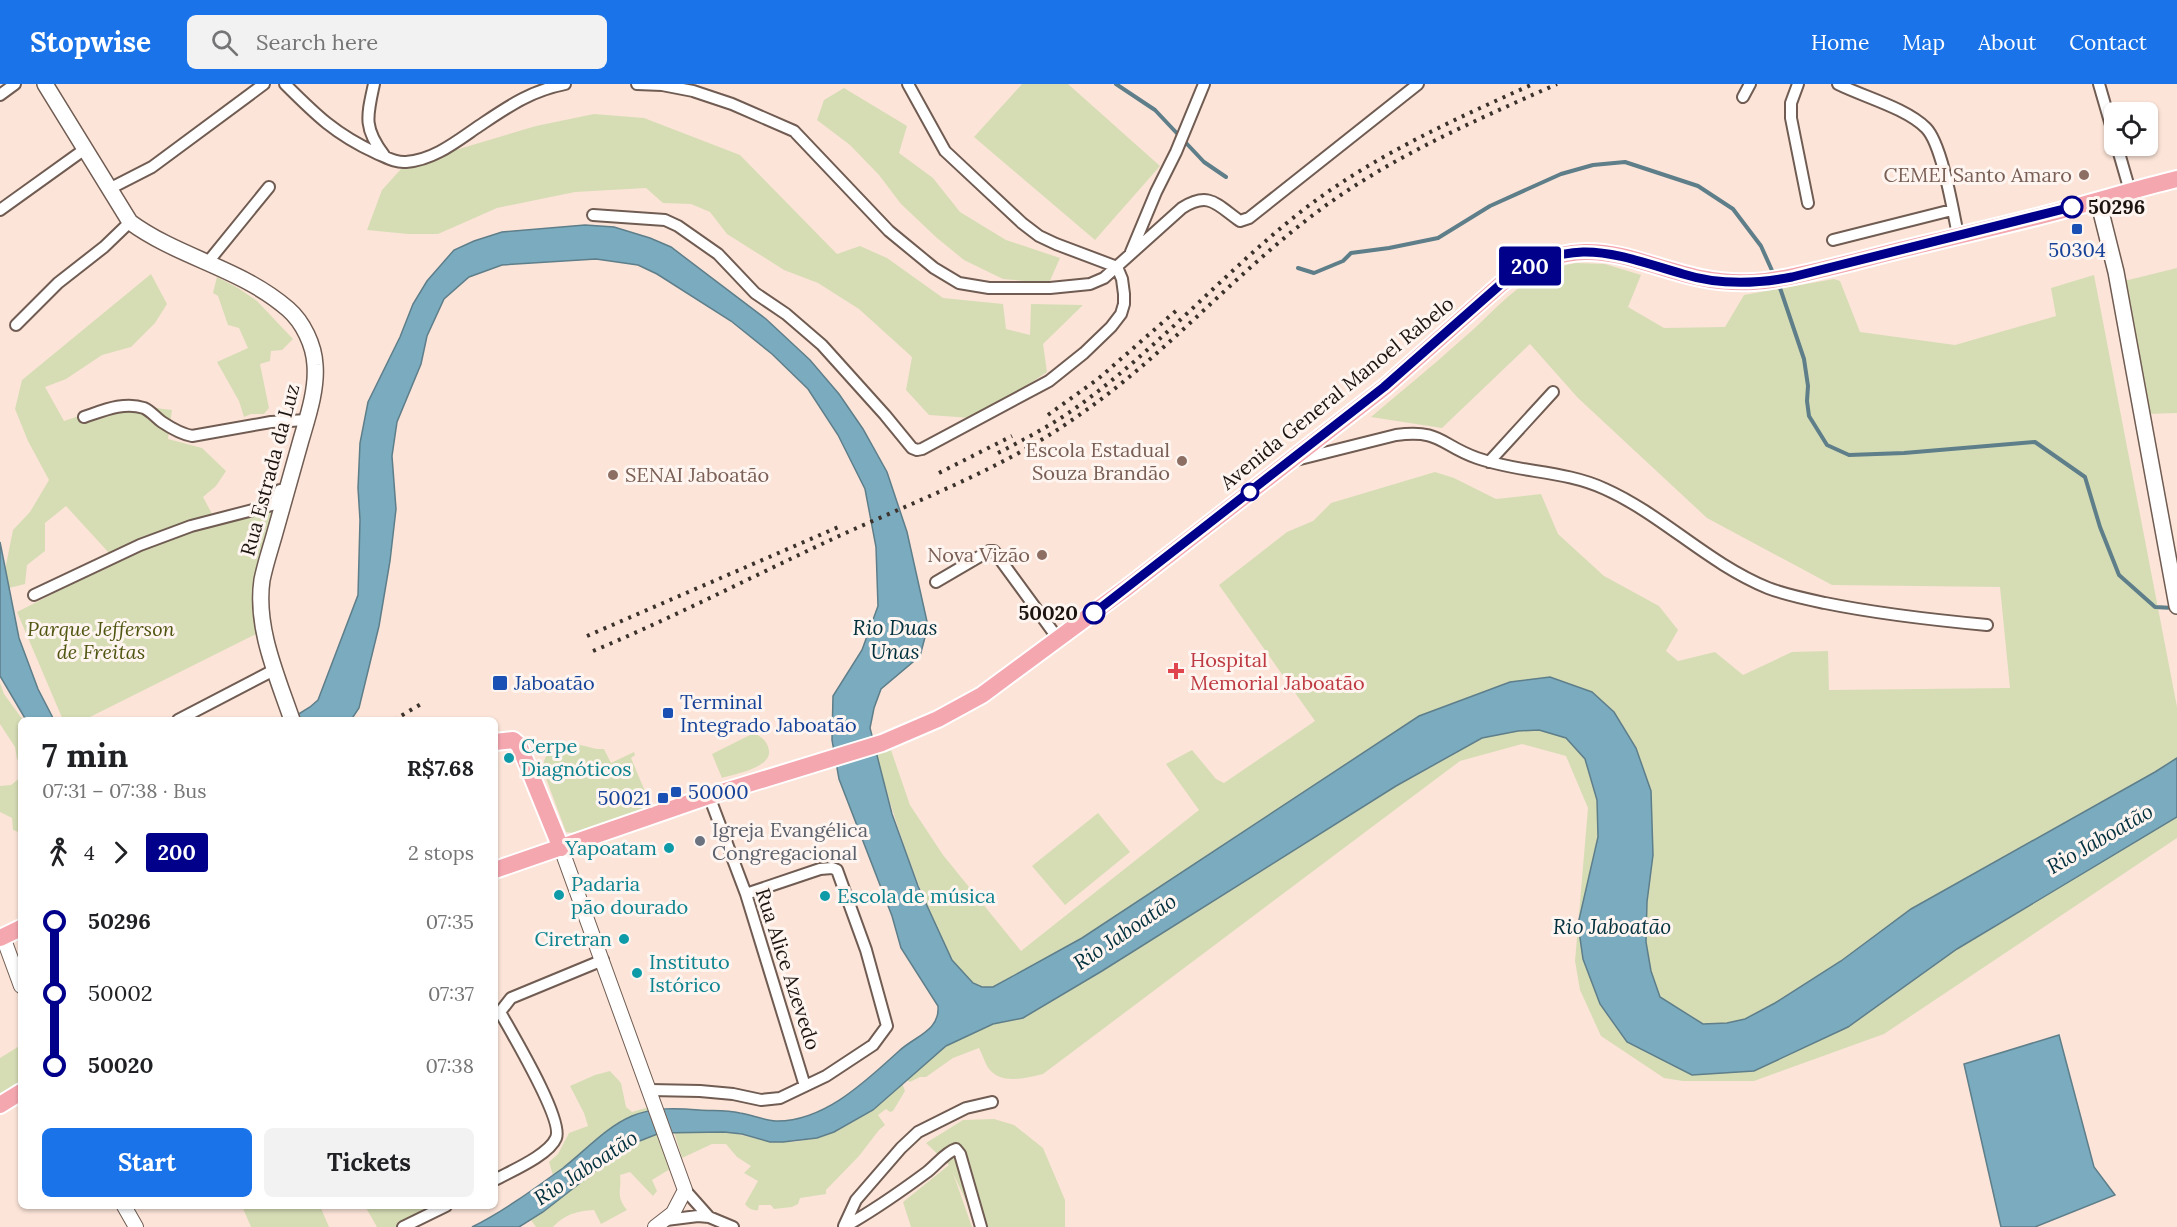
<!DOCTYPE html>
<html lang="en">
<head>
<meta charset="utf-8">
<style>
  body { margin:0; font-family:Lora,serif; background:#f2f2f2; color:#202124; height:100vh; display:flex; flex-direction:column; font-size:22px; white-space:nowrap }
  * { box-sizing:border-box; margin:0 }
  p { font-size:20px; color:#757577 }
  .icon { flex:none; width:33px; height:33px; fill:none; stroke:currentColor; stroke-width:2; stroke-linecap:round; stroke-linejoin:round }
  .map { position:relative; flex:1; overflow:hidden }
  .drawer { position:absolute; left:18px; top:633px; width:480px; height:492px; display:flex; flex-direction:column; background:#fff; border-radius:9px; box-shadow:0 2px 4px #0004 }
  .drawer>* { flex:none }
  .badge { padding:0 12px; border-radius:4px; font-size:21px; line-height:39px }
  .fabs { position:absolute; left:2104px; top:18px; display:grid; gap:12px }
  .fabs a { display:grid; place-items:center; width:54px; height:54px; border-radius:9px; background:#fff; box-shadow:0 2px 4px #0004; font-size:30px }
  .map>.badge { position:absolute; translate:-50% -50%; box-shadow:0 0 0 3px #fff }
  .legs { display:flex; align-items:center; gap:9px; height:66px; padding:0 24px; font-size:20px }
  .legs p { margin-inline-start:auto }
  .headline { display:flex; align-items:center; justify-content:space-between; height:102px; padding:0 24px }
  h1 { font-size:33px; font-weight:700; line-height:45px }
  .action { display:flex; gap:12px; margin-top:auto; padding:12px 24px }
  .action a { flex:1; height:69px; border-radius:9px; background:#1a73e8; color:#fff; font-size:24px; font-weight:700; line-height:69px; text-align:center }
  .action a+a { background:#f2f2f2; color:#202124 }
  ul { padding:0 24px; list-style:none }
  li { display:flex; align-items:center; gap:21px; height:72px; font-size:22px }
  li i { display:grid; place-items:center; width:9px; height:100%; margin:0 8px; background:currentColor }
  li i::after { content:''; width:15px; height:15px; margin:-8px; border:4px solid; border-radius:50%; background:#fff }
  li p { margin-inline-start:auto }
  li:first-child i { background:linear-gradient(#0000 50%,currentColor 0) }
  li:last-child i { background:linear-gradient(currentColor 50%,#0000 0) }
  header { display:flex; align-items:center; gap:36px; box-sizing:border-box; height:84px; padding:0 30px; background:#1a73e8; color:#fff }
  header strong { font-size:28px }
  nav { display:flex; gap:33px; margin-inline-start:auto; font-size:21px }
  .search { width:420px; height:54px; background:#f2f2f2; display:flex; align-items:center; gap:15px; box-sizing:border-box; padding:0 21px; border-radius:9px; color:#757577; font-size:22px }
  .map>svg:first-child { display:block }
  .green { fill:#d6ddb5 }
  .water { fill:#7aabbe; stroke:#5e7e8a; stroke-width:1.5 }
  .lines { fill:none; stroke-linecap:round; stroke-linejoin:round }
  .stream { stroke:#5e7e8a; stroke-width:4 }
  .minor-casing { stroke:#705c52; stroke-width:14 }
  .tertiary-casing { stroke:#705c52; stroke-width:16 }
  .secondary-casing { stroke:#705c52; stroke-width:18 }
  .primary-casing { stroke:#fff; stroke-width:20 }
  .minor { stroke:#fff; stroke-width:10 }
  .tertiary { stroke:#fff; stroke-width:14 }
  .secondary { stroke:#fff; stroke-width:15 }
  .primary { stroke:#f5a7b0; stroke-width:16 }
  .rail { stroke:#3c322c; stroke-width:4; stroke-dasharray:3 6; stroke-linecap:butt }
  .line-1-casing { stroke:#fff; stroke-width:14 }
  .line-1 { stroke:#00008b; stroke-width:9 }
  .education-dot { fill:#8d6e63; stroke:#fff5f0; stroke-width:2 }
  .stop-1-dot { fill:#fff; stroke:#00008b; stroke-width:3 }
  .transit-dot { fill:#1a4fb4; stroke:#fff5f0; stroke-width:2 }
  .health-dot { fill:#e0444e; stroke:#fff5f0; stroke-width:2 }
  .culture-dot { fill:#0f9aa8; stroke:#fff5f0; stroke-width:2 }
  .worship-dot { fill:#6b7280; stroke:#fff5f0; stroke-width:2 }
  .labels { text-anchor:middle; stroke-width:6; stroke-linejoin:round; paint-order:stroke }
  .education-label { font-size:20px; fill:#785e54; stroke:#fff5f0; text-anchor:end }
  .stop-label { font-size:20px; font-weight:bold; fill:#1c1410; stroke:#fff5f0; text-anchor:start }
  .transit-label { font-size:20px; fill:#164399; stroke:#fff5f0; text-anchor:start }
  .street-label { font-size:20px; fill:#1c1410; stroke:#fff5f0 }
  .park-label { font-size:20px; font-style:italic; fill:#4f5612; stroke:#fff5f0 }
  .health-label { font-size:20px; fill:#be3a42; stroke:#fff5f0; text-anchor:start }
  .culture-label { font-size:20px; fill:#0d838f; stroke:#fff5f0; text-anchor:start }
  .worship-label { font-size:20px; fill:#5b616d; stroke:#fff5f0; text-anchor:start }
  .water-label { font-size:21px; font-style:italic; fill:#01303e; stroke:#fff5f0 }
</style>
</head>
<body>
<header>
<strong>Stopwise</strong>
<div class="search"><svg class="icon" aria-label="search" viewBox="0 0 24 24"><circle cx="10" cy="10" r="6"/><path d="M15 15l6 6"/></svg>Search here</div>
<nav><a>Home</a><a>Map</a><a>About</a><a>Contact</a></nav>
</header>
<div class="map">
<svg width="2177" height="1143" viewBox="0 0 2177 1143">
  <rect width="100%" height="100%" fill="#fce4d8"/>
  <!-- green -->
  <path class="green" d="M1022 0H1068L1160 82 1095 156 974 53Z
    M844 4 907 42 899 69 933 94 960 128 1006 156 1060 174 1049 199 1003 195 964 176 937 154 901 120 879 91 850 61 817 36 824 16Z
    M594 30 644 34 740 71 837 170 860 162 887 174 943 214 1003 220 1006 245 1030 251 1031 220 1083 221 1043 260 1047 288 1002 318 971 334 929 331 906 306 912 273 859 225 818 199 784 186 727 150 710 128 691 120 663 119 646 104 575 108 497 124 438 150H408L367 146 382 106 411 74 459 65 536 42Z
    M1576 179 1605 180 1641 191 1628 223 1664 244 1725 243 1744 211 1834 195 1840 197 1860 248 1955 261 2056 232 2051 204 2094 191 2177 623V674L2155 688 1911 825 1841 877 1775 919 1745 935 1727 939 1703 940 1660 913 1651 887 1646 858 1647 818 1653 771 1550 593 993 903C983 903 975 902 967 895 952 880 944 859 935 839 910 784 892 728 876 670L891 666 910 721 943 771 1021 867 1199 726 1166 680 1192 666 1216 695 1224 699 1315 637 1219 501 1287 448 1313 437 1331 419 1435 388 1454 394 1496 415 1541 410 1558 450 1604 492 1659 522 1678 546 1666 567 1678 577 1715 568 1743 591 1792 568 1828 567 1829 606 2010 604 2000 503 1832 501 1707 434 1578 314 1530 260 1442 344 1371 333C1400 308 1430 284 1459 258 1499 225 1521 188 1576 179Z
    M2177 184V329L2145 330 2120 198Z
    M151 190 167 220 155 239 131 263 102 271 66 295 45 303 64 337 117 319 172 326 168 355 202 364 226 387 216 402 203 413 212 430 110 470 66 422 45 439V467L27 481 25 500 9 504 5 486 13 446 30 428 49 396 28 357 15 325 22 296Z
    M217 193 238 204 257 217 293 255 282 266 271 267 270 277 260 280 269 324 264 330H251L244 333 239 317 217 278 248 264 239 244 228 241 218 212 213 209Z
    M276 426 260 548 84 636H63L17 528 136 468 198 444Z
    M0 599 4 610 23 636H21V680L17 675 15 663 0 640Z
    M1539 646 1566 654 1585 675 1597 716 1598 753 1578 840 1583 875 1600 920 1627 958 1848 943 1957 865 2177 733V754L1884 950 1754 997H1683L1664 994 1601 952 1580 906 1575 877 1588 724 1566 672 1522 660 1460 677 1043 990C1025 994 999 1002 987 982 984 976 982 970 979 964L953 974 926 993H920L910 998 906 995 946 962 993 940 1023 934 1102 887 1396 702 1482 654 1518 647Z
    M754 649C762 653 768 658 769 667 771 684 735 690 722 694L712 670Z
    M569 660C582 659 592 666 604 665L611 679 634 668 635 671 631 674 647 712 643 725 573 749 566 748 544 689C540 670 554 665 569 660Z
    M21 693V749L13 746 12 734 0 728V702L11 701Z
    M1098 729 1130 768 1065 821 1032 782Z
    M21 961V997L0 1010V974Z
    M610 987 621 999 626 1023 632 1028 649 1023 651 1026C613 1038 585 1067 553 1091L549 1078 558 1070 569 1049 588 1042 584 1029 570 1002 595 991Z
    M902 999 905 1007 893 1027 890 1028 886 1025 878 1031 885 1041 879 1046 859 1072 826 1106V1110L800 1114 798 1120 792 1123 774 1125 771 1121H759L758 1126C753 1127 748 1124 745 1120L758 1097 744 1089 751 1082 737 1073 726 1060H712L682 1074 674 1048 733 1049 770 1058H794L817 1054 844 1043 873 1026Z
    M994 1035 1014 1041 1043 1064 1065 1116V1143H978L953 1089 972 1143H911L903 1118 949 1081 926 1059 963 1036Z
    M660 1049 672 1082 670 1085 652 1096 657 1107 653 1112 630 1088 620 1091C622 1107 615 1111 627 1126L601 1140 594 1126C577 1127 565 1130 553 1143H536L531 1136C571 1107 613 1065 660 1049Z
    M242 1122H320L329 1143H251Z
    M365 1122H439L396 1143H377Z"/>
  <!-- water -->
  <path class="water" d="M585 141 614 143 650 154 671 163 766 235 810 276 839 310 863 345 887 388 907 448 928 542 920 572 881 605 874 624 870 644 892 730 918 802 952 876 973 899 982 903H993L1082 854 1419 632 1510 598 1550 593 1592 608 1614 628 1636 664 1651 707 1653 771 1647 818 1646 858 1651 887 1660 913 1703 940 1727 939 1745 935 1775 919 1841 877 1911 825 2155 688 2177 674V733L1957 865 1848 943 1754 987 1692 991 1627 958 1600 920 1583 875 1578 840 1598 753 1597 716 1585 675 1566 654 1539 646 1518 647 1482 654 1396 702 1102 887 1023 934 993 940 946 962 873 1026 834 1048 817 1054 783 1058H770L742 1050 724 1048 660 1049 637 1058 607 1078 543 1128 519 1143H472C504 1127 534 1105 563 1084 585 1067 606 1043 632 1032 654 1023 676 1024 699 1026 713 1027 726 1026 740 1029 752 1031 763 1036 776 1037 824 1038 866 997 899 967 915 952 940 947 938 922L901 864 892 832 839 695 832 656 833 612 862 566 878 522 876 463 865 405 838 351 808 305 772 270 731 237 657 190 638 181 596 175 502 181 469 193 444 215 427 252 421 280 397 338 392 372 396 425 390 477 379 542 359 624 351 636H289L310 623 318 616 358 511 360 436 358 404 360 359 368 318 400 253 413 220 427 197 454 166 474 157 502 148Z
    M0 458 19 554 38 605 54 636H26L0 592Z
    M2059 951 2094 1083 2115 1111 2035 1143H2001L1964 980Z"/>
  <g class="lines">
    <!-- stream -->
    <path class="stream" d="M1116 0 1155 26 1204 78 1226 93
      M1298 184 1314 189 1343 177 1351 169 1389 164 1438 154 1490 122 1561 90 1593 81 1625 78 1698 102 1733 125 1761 162 1774 191
      M1779 201 1804 275 1808 302 1807 317 1809 332 1827 361 1849 371 1904 369 2035 358 2085 393 2100 443 2119 491 2155 523 2173 524"/>
    <!-- minor casing -->
    <g class="minor-casing">
      <path id="minor" d="M285 0C316 31 335 50 376 69 386 73 395 79 406 78 434 76 457 57 479 42 509 22 530 7 565 0
        M374 0C367 32 363 44 384 71
        M637 0 662 1 693 7 732 20 794 47 889 147 934 184 959 199 989 204H1050L1090 200 1104 194 1182 124C1209 107 1216 120 1240 137L1249 134 1418 0
        M1798 0 1791 19V34L1808 119
        M1838 0C1864 13 1906 24 1926 44 1942 60 1953 127 1958 151
        M2099 0 2115 55
        M0 11 15 0
        M1743 13 1750 0
        M2117 62 2130 107
        M109 105 152 83 264 0
        M0 126 85 65
        M593 131 665 136 678 142 718 170 755 209 786 230 822 261 885 331 912 364 917 366 922 365 1049 297 1084 269 1111 243 1121 230 1124 220V210L1122 195 1117 183 1056 160 1039 152 1022 139 945 67 908 0
        M1833 156 1952 126
        M1131 168 1156 108 1176 68 1204 0
        M208 178 269 103
        M16 241 58 199 104 163 130 138
        M84 333C102 327 124 317 144 324 151 327 156 334 162 338 171 344 182 350 192 352L271 338 307 336
        M1296 376 1396 351C1441 345 1440 361 1477 374 1519 389 1564 386 1605 405 1663 431 1707 479 1768 504 1786 511 1806 515 1825 519 1879 530 1933 536 1987 541
        M1489 378 1553 308
        M936 498 989 467H994L1059 556
        M34 511 140 461 191 442 272 421 275 419 280 406
        M178 636 274 586
        M709 712 746 810 805 1002
        M650 1006 700 1007 733 1010 761 1016 780 1014 826 992 873 961 887 942 866 866 837 786 832 784 820 785 746 810
        M495 1096C511 1087 549 1071 556 1054 564 1036 511 948 500 928L511 914 603 876
        M685 1106 709 1133 733 1143
        M666 1136 698 1132 709 1133
        M844 1142 856 1116 901 1064 918 1048 966 1024 992 1018
        M403 1143 446 1122
        M844 1143C873 1127 900 1108 927 1088 936 1081 946 1068 956 1065L960 1070 981 1143"/>
    </g>
    <!-- tertiary casing -->
    <g class="tertiary-casing">
      <path id="tertiary" d="M561 764 685 1106 673 1129 655 1143
        M3 853 21 902
        M124 1122 136 1143"/>
    </g>
    <!-- secondary casing -->
    <g class="secondary-casing">
      <path id="secondary" d="M45 0 130 138C179 174 241 184 288 225 303 238 314 261 315 281 317 305 308 332 301 356 292 388 283 420 274 452 270 466 265 481 262 496 255 543 277 592 292 636
        M2098 116 2116 188 2177 522"/>
    </g>
    <!-- primary casing -->
    <g class="primary-casing">
      <path id="primary" d="M495 658 513 656 519 661 561 764
        M495 786 709 712 882 659 938 635 982 611 1128 503 1385 303 1501 200C1603 126 1652 204 1753 198 1776 197 1798 191 1820 186 1850 179 1879 171 1908 164 1960 151 2012 140 2063 126 2101 116 2139 104 2177 95
        M0 854 21 844
        M0 1021 21 1008"/>
    </g>
    <!-- minor -->
    <use href="#minor" class="minor"/>
    <!-- tertiary -->
    <use href="#tertiary" class="tertiary"/>
    <!-- secondary -->
    <use href="#secondary" class="secondary"/>
    <!-- primary -->
    <use href="#primary" class="primary"/>
    <!-- rail -->
    <path class="rail" d="M1048 331 1098 295 1178 225
      M998 369C1025 355 1052 341 1077 323 1158 265 1224 188 1303 126 1373 72 1453 36 1533 0
      M939 389 1012 352
      M587 552 843 441
      M593 567C677 532 757 490 839 452 918 416 1000 386 1072 336 1160 277 1229 195 1313 131 1388 74 1472 38 1557 0
      M394 636 421 620"/>
  </g>
  <g class="lines">
    <!-- line-1 casing -->
    <g class="line-1-casing">
      <path id="line-1" d="M1094 529 1384 303 1501 200C1571 150 1608 168 1683 190 1718 201 1756 200 1792 193L2072 123"/>
    </g>
    <!-- line-1 -->
    <use href="#line-1" class="line-1"/>
  </g>
  <!-- markers -->
  <g class="education-dot">
    <circle cx="2084" cy="91" r="6"/>
    <circle cx="1182" cy="377" r="6"/>
    <circle cx="613" cy="391" r="6"/>
    <circle cx="1042" cy="471" r="6"/>
  </g>
  <g class="stop-1-dot">
    <circle cx="2072" cy="123" r="10"/>
    <circle cx="1250" cy="408" r="8"/>
    <circle cx="1094" cy="529" r="10"/>
  </g>
  <g class="transit-dot">
    <rect x="2071" y="139" width="12" height="12" rx="3"/>
    <rect x="492" y="591" width="16" height="16" rx="3"/>
    <rect x="662" y="623" width="12" height="12" rx="3"/>
    <rect x="670" y="702" width="12" height="12" rx="3"/>
    <rect x="657" y="708" width="12" height="12" rx="3"/>
  </g>
  <path class="health-dot" d="M1173 578h6v6h6v6h-6v6h-6v-6h-6v-6h6z"/>
  <g class="culture-dot">
    <circle cx="509" cy="674" r="6"/>
    <circle cx="669" cy="764" r="6"/>
    <circle cx="559" cy="811" r="6"/>
    <circle cx="825" cy="812" r="6"/>
    <circle cx="624" cy="855" r="6"/>
    <circle cx="637" cy="889" r="6"/>
  </g>
  <circle class="worship-dot" cx="700" cy="757" r="6"/>
  <g class="labels">
    <!-- education labels -->
    <g class="education-label">
      <text x="2072" y="98">CEMEI Santo Amaro</text>
      <text x="1170" y="373">Escola Estadual<tspan x="1170" dy="23">Souza Brandão</tspan></text>
      <text x="625" y="398" text-anchor="start">SENAI Jaboatão</text>
      <text x="1030" y="478">Nova Vizão</text>
    </g>
    <!-- stop labels -->
    <g class="stop-label">
      <text x="2088" y="130">50296</text>
      <text x="1078" y="536" text-anchor="end">50020</text>
    </g>
    <!-- transit labels -->
    <g class="transit-label">
      <text x="2077" y="173" text-anchor="middle">50304</text>
      <text x="514" y="606">Jaboatão</text>
      <text x="680" y="625">Terminal<tspan x="680" dy="23">Integrado Jaboatão</tspan></text>
      <text x="688" y="715">50000</text>
      <text x="651" y="721" text-anchor="end">50021</text>
    </g>
    <!-- street labels -->
    <g class="street-label">
      <text transform="translate(1337 309) rotate(-39)" y="7">Avenida General Manoel Rabelo</text>
      <text transform="translate(270 386) rotate(-75)" y="7">Rua Estrada da Luz</text>
      <text transform="translate(788 885) rotate(72)" y="7">Rua Alice Azevedo</text>
    </g>
    <!-- park labels -->
    <g class="park-label">
      <text x="101" y="552">Parque Jefferson<tspan x="101" dy="23">de Freitas</tspan></text>
    </g>
    <!-- health labels -->
    <g class="health-label">
      <text x="1190" y="583">Hospital<tspan x="1190" dy="23">Memorial Jaboatão</tspan></text>
    </g>
    <!-- culture labels -->
    <g class="culture-label">
      <text x="521" y="669">Cerpe<tspan x="521" dy="23">Diagnóticos</tspan></text>
      <text x="657" y="771" text-anchor="end">Yapoatam</text>
      <text x="571" y="807">Padaria<tspan x="571" dy="23">pão dourado</tspan></text>
      <text x="837" y="819">Escola de música</text>
      <text x="612" y="862" text-anchor="end">Ciretran</text>
      <text x="649" y="885">Instituto<tspan x="649" dy="23">Istórico</tspan></text>
    </g>
    <!-- worship labels -->
    <g class="worship-label">
      <text x="712" y="753">Igreja Evangélica<tspan x="712" dy="23">Congregacional</tspan></text>
    </g>
    <!-- water labels -->
    <g class="water-label">
      <text x="895" y="551">Rio Duas<tspan x="895" dy="24">Unas</tspan></text>
      <text transform="translate(2100 755) rotate(-30)" y="7">Rio Jaboatão</text>
      <text x="1612" y="850">Rio Jaboatão</text>
      <text transform="translate(1125 848) rotate(-34)" y="7">Rio Jaboatão</text>
      <text transform="translate(586 1084) rotate(-33)" y="7">Rio Jaboatão</text>
    </g>
  </g>
</svg>
<div class="fabs">
<a><svg class="icon" aria-label="locate" viewBox="0 0 24 24"><circle cx="12" cy="12" r="6"/><path d="M12 2v4M12 18v4M2 12h4M18 12h4"/></svg></a>
</div>
<b class="badge" style="left:1530px;top:182px;background:#00008b;color:#fff">200</b>
<section class="drawer">
<div class="headline"><div><h1>7 min</h1><p>07:31 – 07:38 · Bus</p></div><b>R$7.68</b></div>
<div class="legs"><svg class="icon" aria-label="walk" viewBox="0 0 24 24"><circle cx="13" cy="4" r="2"/><path d="M13 8l-2 6 4 7M11 14l-3 7M7 12l3-4h3l4 4"/></svg>4<svg class="icon" aria-label="forward" viewBox="0 0 24 24"><path d="M9 5l7 7-7 7"/></svg><b class="badge" style="background:#00008b;color:#fff">200</b><p>2 stops</p></div>
<ul>
<li><i style="color:#00008b"></i><b>50296</b><p>07:35</p></li>
<li><i style="color:#00008b"></i><span>50002</span><p>07:37</p></li>
<li><i style="color:#00008b"></i><b>50020</b><p>07:38</p></li>
</ul>
<div class="action"><a>Start</a><a>Tickets</a></div>
</section>
</div>
</body>
</html>
